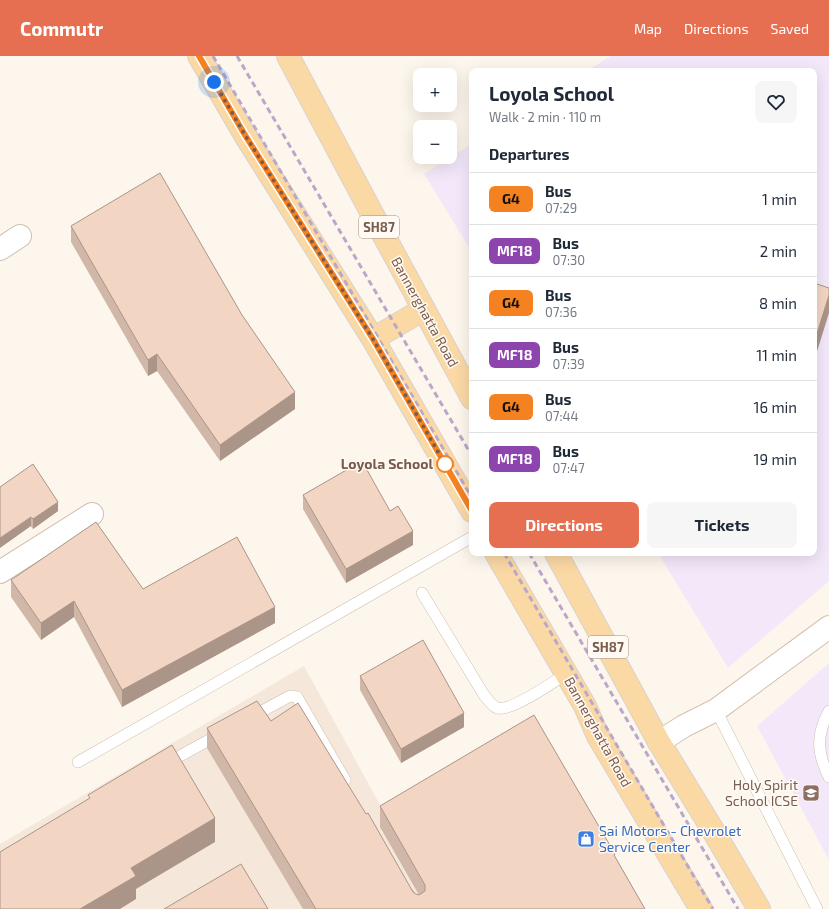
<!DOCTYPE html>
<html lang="en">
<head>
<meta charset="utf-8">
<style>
  body { margin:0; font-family:"Exo 2",sans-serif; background:#f6f6f7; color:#1f2937; height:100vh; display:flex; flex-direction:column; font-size:15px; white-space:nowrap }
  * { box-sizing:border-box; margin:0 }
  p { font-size:13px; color:#747a83 }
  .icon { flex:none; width:22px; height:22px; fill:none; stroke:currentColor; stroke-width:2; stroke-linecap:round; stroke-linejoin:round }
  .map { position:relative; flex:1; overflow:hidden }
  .panel { position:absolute; left:469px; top:12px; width:348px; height:488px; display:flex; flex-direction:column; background:#fff; border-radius:8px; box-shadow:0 4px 16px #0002 }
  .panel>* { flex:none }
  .badge { padding:0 8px; border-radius:6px; font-size:14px; line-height:26px }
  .fabs { position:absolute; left:413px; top:12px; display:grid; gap:8px }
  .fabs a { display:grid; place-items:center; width:44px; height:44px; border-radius:8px; background:#fff; box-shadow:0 4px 16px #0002; font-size:20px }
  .you { position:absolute; width:20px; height:20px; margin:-10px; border:3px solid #fff; border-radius:50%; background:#1a73e8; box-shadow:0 0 0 6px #1a73e833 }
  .map>.badge { position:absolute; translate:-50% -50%; box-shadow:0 0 0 2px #fff }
  h2 { padding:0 20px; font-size:15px; line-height:36px }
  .round { display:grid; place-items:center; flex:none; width:42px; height:42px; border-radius:8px; background:#f6f6f7 }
  .headline { display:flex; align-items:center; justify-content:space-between; height:68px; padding:0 20px }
  h1 { font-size:19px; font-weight:700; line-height:30px }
  .cta { display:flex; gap:8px; margin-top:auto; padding:8px 20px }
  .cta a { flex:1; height:46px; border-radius:8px; background:#e76f51; color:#fff; font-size:16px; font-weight:700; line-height:46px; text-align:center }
  .cta a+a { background:#f6f6f7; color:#1f2937 }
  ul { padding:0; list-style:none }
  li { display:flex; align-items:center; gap:12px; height:52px; padding:0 20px; border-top:1px solid #e0e1e3 }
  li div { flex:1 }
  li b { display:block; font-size:15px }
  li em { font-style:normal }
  li .badge { min-width:44px; font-weight:700; text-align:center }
  header { display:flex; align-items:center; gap:24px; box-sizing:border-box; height:56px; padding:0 20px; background:#e76f51; color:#fff }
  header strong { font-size:19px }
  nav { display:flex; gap:22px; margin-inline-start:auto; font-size:14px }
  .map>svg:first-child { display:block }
  .residential { fill:#f5e8da }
  .education { fill:#f3e8fa }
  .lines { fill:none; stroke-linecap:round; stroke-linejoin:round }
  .service-casing { stroke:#d1beb0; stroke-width:12 }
  .minor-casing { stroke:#d1beb0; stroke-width:24 }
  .secondary-casing { stroke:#d6c0b0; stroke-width:24 }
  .primary-casing { stroke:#dad1cd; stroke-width:24 }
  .service { stroke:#fff; stroke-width:11 }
  .minor { stroke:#fff; stroke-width:22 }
  .secondary { stroke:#fff; stroke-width:22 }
  .primary { stroke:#fbd9a5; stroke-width:22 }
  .rail { stroke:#b9a8c9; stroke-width:3; stroke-dasharray:6 4; stroke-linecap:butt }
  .wall { fill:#d1b7a8 }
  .shaded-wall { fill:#aa9588 }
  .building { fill:#f3d5c3; stroke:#aa9588 }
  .line-casing { stroke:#fff; stroke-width:9 }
  .line { stroke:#f58220; stroke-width:6 }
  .walk { stroke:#7a5c4d; stroke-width:4; stroke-dasharray:0 7.2 }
  .stop-dot { fill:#fff; stroke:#f58220; stroke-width:2 }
  .labels { text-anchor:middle; stroke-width:3; stroke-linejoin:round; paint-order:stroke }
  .shield { fill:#fffaf3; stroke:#a28b7f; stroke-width:1 }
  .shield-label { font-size:13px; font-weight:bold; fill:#7a5c4d }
  .street-label { font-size:14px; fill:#7a5c4d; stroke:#fffaf3 }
  .stop-label { font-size:14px; font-weight:bold; fill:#7a5c4d; stroke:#fffaf3; text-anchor:end }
  .education-label { font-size:14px; fill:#785e54; stroke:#fffaf3; text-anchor:end }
  .shop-label { font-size:14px; fill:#366cbe; stroke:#fffaf3; text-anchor:start }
</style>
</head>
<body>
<header>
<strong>Commutr</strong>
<nav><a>Map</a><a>Directions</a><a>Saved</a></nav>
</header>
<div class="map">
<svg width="829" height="853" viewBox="0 0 829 853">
  <rect width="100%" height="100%" fill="#fdf6ec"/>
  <!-- residential -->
  <path class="residential" d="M304 610 437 853H0V788Z"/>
  <!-- education -->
  <path class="education" d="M611 0H829V525L728 612 658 497H814V15H587Z
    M472 88V196L424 118Z
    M829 607V804L757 670Z"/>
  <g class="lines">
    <!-- service casing -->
    <g class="service-casing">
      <path id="service" d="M422 537 484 639C488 644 492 650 497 652 511 656 553 626 566 618
        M716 654 817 853
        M829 655C816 679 817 697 829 721
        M251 661 290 640 297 641 345 724
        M78 706 472 481
        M167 707 220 678"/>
    </g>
    <!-- minor casing -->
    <g class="minor-casing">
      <path id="minor" d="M0 193 20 180
        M0 516 92 458"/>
    </g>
    <!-- secondary casing -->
    <g class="secondary-casing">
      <path id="secondary" d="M659 686 684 670 716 654 829 571"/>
    </g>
    <!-- primary casing -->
    <g class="primary-casing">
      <path id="primary" d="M199 0 245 79 373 283 472 455
        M288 0 376 165 472 342
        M373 283 424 253
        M496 497 585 650 598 680 701 853
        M556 497 659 686 711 771 759 853"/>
    </g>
    <!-- service -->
    <use href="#service" class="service"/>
    <!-- minor -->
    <use href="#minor" class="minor"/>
    <!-- secondary -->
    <use href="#secondary" class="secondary"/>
    <!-- primary -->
    <use href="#primary" class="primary"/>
    <!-- rail -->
    <path class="rail" d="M213 0 472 442
      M237 0 472 400
      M504 497 713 853
      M529 497 738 853
      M593 497 594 499"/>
  </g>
  <!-- wall -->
  <path class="wall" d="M71 170 295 353 220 405 157 315 148 320 71 186Z
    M0 431 58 455 33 473Z
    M303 439 390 455 413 489 346 527 303 453Z
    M11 524 143 533 275 567 122 651 74 561 41 584 11 541Z
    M360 620 464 671 401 707 360 634Z
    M271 665 416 838 419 839 380 771V750L615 801 645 853H303L207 692V672Z"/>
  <!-- shaded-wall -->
  <path class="shaded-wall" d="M829 239V257L814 305V287Z
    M157 298V315L148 320V304Z
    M295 336V353L220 405V389Z
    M58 446V455L33 473V463Z
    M31 461V470L0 492V482Z
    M413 475V489L346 527V513Z
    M74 545V561L41 584V567Z
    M275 551V567L122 651V634Z
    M464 657V671L401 707V693Z
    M215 762V786L136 833V843L120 853H80L131 812Z"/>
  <!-- building -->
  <path class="building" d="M160 117 242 259 295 336 220 389 157 298 148 304 71 170Z
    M814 227 829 232V239L814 287Z
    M362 405 390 455 398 450 413 475 346 513 303 439Z
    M33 408 58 446 33 463 31 461 0 482V431Z
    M96 466 143 533 237 481 275 551 122 634 74 545 41 567 11 524Z
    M423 584 464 657 401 693 360 620Z
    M257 645 271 665 298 647 366 758 368 757 413 836 416 838 419 839 425 835V829L380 750 534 659 615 798 614 799 645 853H316L207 672Z
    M172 689 215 762 131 812 136 820 80 853H0V796L90 742 88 739Z
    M241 808 268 853H164Z"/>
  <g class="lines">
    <!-- line casing -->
    <g class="line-casing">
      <path id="line" d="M199 0 245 79 373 283 472 455"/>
    </g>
    <!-- line -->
    <use href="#line" class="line"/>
    <!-- walk -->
    <path class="walk" d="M214 26 245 79 373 283 445 408"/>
  </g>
  <!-- icons -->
  <defs>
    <g id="school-square" transform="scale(0.9)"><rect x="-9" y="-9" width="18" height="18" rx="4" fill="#8d6e63" stroke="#fffaf3"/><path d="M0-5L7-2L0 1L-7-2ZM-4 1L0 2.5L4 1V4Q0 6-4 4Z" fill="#fff"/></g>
    <g id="shop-square" transform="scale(0.9)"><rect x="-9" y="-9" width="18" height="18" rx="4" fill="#3f7fe0" stroke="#fffaf3"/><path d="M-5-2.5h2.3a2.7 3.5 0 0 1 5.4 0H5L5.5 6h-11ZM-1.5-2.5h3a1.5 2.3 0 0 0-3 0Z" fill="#fff"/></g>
  </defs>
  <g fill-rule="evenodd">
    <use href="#school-square" x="811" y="737"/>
    <use href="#shop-square" x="586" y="783"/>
  </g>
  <!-- markers -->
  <circle class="stop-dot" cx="445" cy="408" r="8"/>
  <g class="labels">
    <!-- shield labels -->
    <g class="shield">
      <rect x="359" y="160" width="40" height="22" rx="3"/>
      <rect x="588" y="580" width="40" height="22" rx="3"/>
    </g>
    <g class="shield-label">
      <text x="379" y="176">SH87</text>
      <text x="608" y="596">SH87</text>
    </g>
    <!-- street labels -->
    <g class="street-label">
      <text transform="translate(425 256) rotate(61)" y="5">Bannerghatta Road</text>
      <text transform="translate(598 676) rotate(61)" y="5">Bannerghatta Road</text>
    </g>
    <!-- stop labels -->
    <g class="stop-label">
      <text x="433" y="413">Loyola School</text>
    </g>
    <!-- education labels -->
    <g class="education-label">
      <text x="798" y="734">Holy Spirit<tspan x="798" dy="16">School ICSE</tspan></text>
    </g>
    <!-- shop labels -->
    <g class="shop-label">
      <text x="599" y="780">Sai Motors - Chevrolet<tspan x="599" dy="16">Service Center</tspan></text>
    </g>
  </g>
</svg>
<div class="fabs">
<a>+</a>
<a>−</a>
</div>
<div class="you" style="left:214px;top:26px"></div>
<section class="panel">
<div class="headline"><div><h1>Loyola School</h1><p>Walk · 2 min · 110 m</p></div><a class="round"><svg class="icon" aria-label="heart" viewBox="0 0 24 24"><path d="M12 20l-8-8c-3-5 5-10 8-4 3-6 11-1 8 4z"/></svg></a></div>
<h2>Departures</h2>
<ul>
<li><span class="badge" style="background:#f58220;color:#111">G4</span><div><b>Bus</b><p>07:29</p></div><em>1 min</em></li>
<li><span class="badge" style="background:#8e44ad;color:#fff">MF18</span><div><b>Bus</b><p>07:30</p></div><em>2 min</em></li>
<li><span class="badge" style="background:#f58220;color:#111">G4</span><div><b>Bus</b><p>07:36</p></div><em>8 min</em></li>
<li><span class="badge" style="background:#8e44ad;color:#fff">MF18</span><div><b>Bus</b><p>07:39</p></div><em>11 min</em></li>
<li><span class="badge" style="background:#f58220;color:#111">G4</span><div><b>Bus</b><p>07:44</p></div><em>16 min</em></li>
<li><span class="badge" style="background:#8e44ad;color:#fff">MF18</span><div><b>Bus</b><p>07:47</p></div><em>19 min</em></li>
</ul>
<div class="cta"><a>Directions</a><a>Tickets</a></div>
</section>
</div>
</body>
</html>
